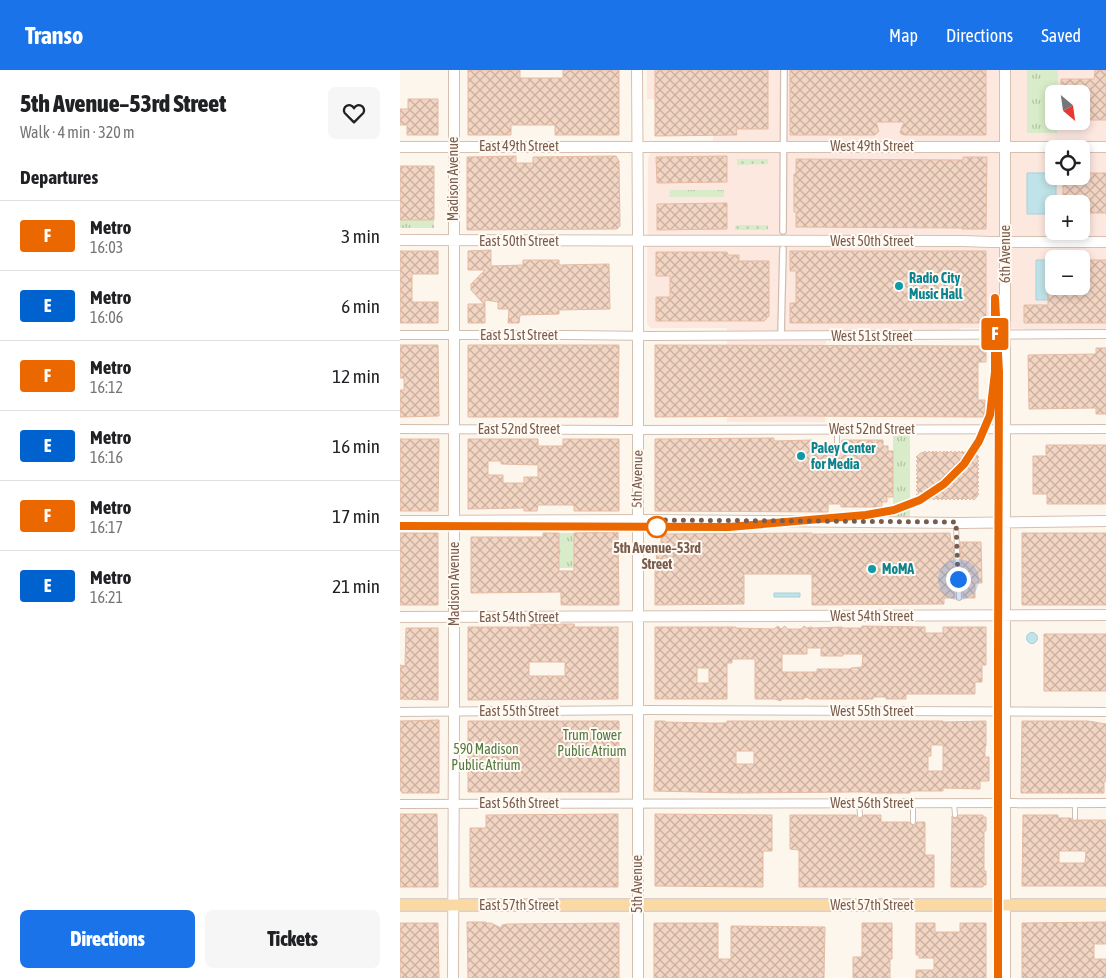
<!DOCTYPE html>
<html lang="en">
<head>
<meta charset="utf-8">
<style>
  body { margin:0; font-family:"Asap Condensed",sans-serif; background:#f6f6f6; color:#202124; height:100vh; display:flex; flex-direction:column; font-size:19px; white-space:nowrap }
  * { box-sizing:border-box; margin:0 }
  p { font-size:16px; color:#757577 }
  .icon { flex:none; width:28px; height:28px; fill:none; stroke:currentColor; stroke-width:2; stroke-linecap:round; stroke-linejoin:round }
  .map { position:relative; flex:1; overflow:hidden }
  .drawer { display:flex; flex-direction:column; background:#fff; width:400px }
  .drawer>* { flex:none }
  .badge { padding:0 10px; border-radius:4px; font-size:18px; line-height:32px }
  .needle { width:32px; rotate:151deg }
  .tools { position:absolute; left:645px; top:15px; display:grid; gap:10px }
  .tools a { display:grid; place-items:center; width:45px; height:45px; border-radius:8px; background:#fff; box-shadow:0 2px 8px #0003; font-size:25px }
  .you { position:absolute; width:25px; height:25px; margin:-12px; border:4px solid #fff; border-radius:50%; background:#1a73e8; box-shadow:0 0 0 8px #1a73e833 }
  .map>.badge { position:absolute; translate:-50% -50%; box-shadow:0 0 0 2px #fff }
  h2 { padding:0 20px; font-size:19px; line-height:45px }
  .round { display:grid; place-items:center; flex:none; width:52px; height:52px; border-radius:8px; background:#f6f6f6 }
  .headline { display:flex; align-items:center; justify-content:space-between; height:85px; padding:0 20px }
  h1 { font-size:24px; font-weight:800; line-height:38px }
  .button { display:flex; gap:10px; margin-top:auto; padding:10px 20px }
  .button a { flex:1; height:58px; border-radius:8px; background:#1a73e8; color:#fff; font-size:20px; font-weight:800; line-height:58px; text-align:center }
  .button a+a { background:#f6f6f6; color:#202124 }
  ul { padding:0; list-style:none }
  li { display:flex; align-items:center; gap:15px; height:70px; padding:0 20px; border-top:1px solid #e0e0e0 }
  li div { flex:1 }
  li b { display:block; font-size:19px }
  li em { font-style:normal }
  li .badge { min-width:55px; font-weight:700; text-align:center }
  header { display:flex; align-items:center; gap:30px; box-sizing:border-box; height:70px; padding:0 25px; background:#1a73e8; color:#fff }
  header strong { font-size:24px }
  nav { display:flex; gap:28px; margin-inline-start:auto; font-size:18px }
  main { display:flex; flex:1; min-height:0 }
  .map>svg:first-child { display:block }
  .commercial { fill:#fde8e0; fill-rule:evenodd }
  .grass { fill:url(#grass-dots) }
  .park { fill:url(#park-tufts) }
  .water { fill:#bfe3e8; stroke:#a5d3da }
  .building { fill:url(#building-cross-hatch); stroke:#e6bba3; fill-rule:evenodd }
  .lines { fill:none; stroke-linecap:round; stroke-linejoin:round }
  .service-casing { stroke:#d1beb0; stroke-width:6 }
  .pedestrian-casing { stroke:#d1beb0; stroke-width:8 }
  .minor-casing { stroke:#d1beb0; stroke-width:10 }
  .secondary-casing { stroke:#d6c0b0; stroke-width:12 }
  .primary-casing { stroke:#dad1cd; stroke-width:14 }
  .service { stroke:#fff; stroke-width:4 }
  .pedestrian { stroke:#fff; stroke-width:5.5 }
  .minor { stroke:#fff; stroke-width:8 }
  .secondary { stroke:#fff; stroke-width:10 }
  .primary { stroke:#fbd9a5; stroke-width:11 }
  .line-casing { stroke:#fff; stroke-width:11 }
  .line { stroke:#eb6800; stroke-width:8 }
  .walk { stroke:#7a5c4d; stroke-width:5; stroke-dasharray:0 9 }
  .culture-dot { fill:#0f9aa8; stroke:#fffaf3; stroke-width:2 }
  .stop-dot { fill:#fff; stroke:#eb6800; stroke-width:2.5 }
  .labels { text-anchor:middle; stroke-width:4; stroke-linejoin:round; paint-order:stroke }
  .street-label { font-size:14px; fill:#7a5c4d; stroke:#fffaf3 }
  .culture-label { font-size:14px; font-weight:bold; fill:#0d838f; stroke:#fffaf3; text-anchor:start }
  .stop-label { font-size:14px; font-weight:bold; fill:#7a5c4d; stroke:#fffaf3 }
  .park-label { font-size:14px; fill:#537a41; stroke:#fffaf3 }
</style>
</head>
<body>
<header>
<strong>Transo</strong>
<nav><a>Map</a><a>Directions</a><a>Saved</a></nav>
</header>
<main>
<section class="drawer">
<div class="headline"><div><h1>5th Avenue–53rd Street</h1><p>Walk · 4 min · 320 m</p></div><a class="round"><svg class="icon" aria-label="heart" viewBox="0 0 24 24"><path d="M12 20l-8-8c-3-5 5-10 8-4 3-6 11-1 8 4z"/></svg></a></div>
<h2>Departures</h2>
<ul>
<li><span class="badge" style="background:#eb6800;color:#fff">F</span><div><b>Metro</b><p>16:03</p></div><em>3 min</em></li>
<li><span class="badge" style="background:#0062cf;color:#fff">E</span><div><b>Metro</b><p>16:06</p></div><em>6 min</em></li>
<li><span class="badge" style="background:#eb6800;color:#fff">F</span><div><b>Metro</b><p>16:12</p></div><em>12 min</em></li>
<li><span class="badge" style="background:#0062cf;color:#fff">E</span><div><b>Metro</b><p>16:16</p></div><em>16 min</em></li>
<li><span class="badge" style="background:#eb6800;color:#fff">F</span><div><b>Metro</b><p>16:17</p></div><em>17 min</em></li>
<li><span class="badge" style="background:#0062cf;color:#fff">E</span><div><b>Metro</b><p>16:21</p></div><em>21 min</em></li>
</ul>
<div class="button"><a>Directions</a><a>Tickets</a></div>
</section>
<div class="map">
<svg width="706" height="908" viewBox="0 0 706 908">
  <defs>
    <pattern id="grass-dots" width="8" height="8" patternUnits="userSpaceOnUse" patternTransform="scale(1.25)"><rect width="8" height="8" fill="#d8ecc9"/><path d="M2 2h.1M6 6h.1" fill="none" stroke="#b4c2a5" stroke-width="1.8" stroke-linecap="round"/></pattern>
    <pattern id="park-tufts" width="24" height="20" patternUnits="userSpaceOnUse" patternTransform="scale(1.25)"><rect width="24" height="20" fill="#d8ecc9"/><path d="M3 7l-1-3M5 7V3M7 7l1-3M15 17l-1-3M17 17v-4M19 17l1-3" fill="none" stroke="#b4c2a5"/></pattern>
    <pattern id="building-cross-hatch" width="8" height="8" patternUnits="userSpaceOnUse" patternTransform="scale(1.25)"><rect width="8" height="8" fill="#f3d5c3"/><path d="M0 0l8 8M0 8l8-8" fill="none" stroke="#cab0a1"/></pattern>
  </defs>
  <rect width="100%" height="100%" fill="#fdf6ec"/>
  <!-- commercial -->
  <path class="commercial" d="M247 0H706V262H627V259L561 258 560 262H426L425 352H327V258H251L248 255 247 253 248 90 249 86 251 83H313V29H247ZM654 24H681V51H654ZM654 79H681V106H654ZM654 134H681V161H654ZM654 189H681V216H654Z"/>
  <!-- grass -->
  <path class="grass" d="M337 89H368V94L337 95Z
    M335 155H368V160H335Z"/>
  <!-- park -->
  <path class="park" d="M627 0H658V24H654V51H658L657 63H627Z
    M270 120H324V127H269Z
    M0 150H34V158H0Z
    M493 359H510V452H493Z
    M159 463H174V498H159Z"/>
  <!-- water -->
  <path class="water" d="M627 103H654V106H656V134H654V144H627Z
    M636 190H648V230H636Z
    M374 523H400V527H374Z
    M626.5 568a5.5 5.5 0 1 1 11 0a5.5 5.5 0 1 1-11 0Z"/>
  <!-- building -->
  <path class="building" d="M68 0H120V8H163V0H219V65H155V55H111V65H68Z
    M255 0H368V59H336L337 65 255 66Z
    M390 0H586V65H504L501 64 500 62 504 52H476L479 61 475 65H390Z
    M695 0H706V50H681V24H661V9H694Z
    M8 29H38V65H7V55H0V39H8Z
    M116 86V93H133V87L216 86 219 91 220 156 217 159 67 160V87Z
    M327 86V112L257 113 256 87Z
    M563 87H587L586 159H562V158L396 157V142H394V104H396V89L563 90Z
    M0 96H34V150H0Z
    M681 103H706V143H681V134H663V106H681Z
    M327 133V159L257 160V134Z
    M91 180V196L123 195V190H159V195L209 194 210 239 159 240V244L120 245 119 253H108L109 239H98V232L85 230V253H68V234H84L71 220V214L85 200H68V181Z
    M0 181H38V204H12V232H38V253H0Z
    M390 181H586V253H390V233H396V201H390Z
    M256 182H327L328 185H339V191H369V246L364 251H256V227H270V206H256Z
    M681 190H706V253H624V235H648V216H681Z
    M0 275H38L39 346 0 347V320H4V308H0Z
    M68 275H219L218 347H68Z
    M255 275 586 276V292H578V330H585V347L391 346 255 347Z
    M696 278H706V344H696V338L629 339 628 285 696 284Z
    M374 368V371L412 370V375H433L437 379 440 377 442 370H483V376H488V381H493V427H487V432H482V437H441V434H428V442L255 441V369Z
    M0 369H39L38 441H0Z
    M68 369H138V376H163V369H219V441H174V435H138L137 441H124V438L68 439ZM88 391H101V394L138 395V407H124V413H103V405H88Z
    M646 375H706V434H647V424H633V386H646Z
    M525 381 527 383 529 381 531 383 533 381 534 383 536 381 538 383 540 381 542 383 544 381 546 383 547 381 549 383 551 381 553 383 555 381 557 383 559 381 561 383 562 381 564 383 566 381 568 383 570 381 572 383 573 381 579 387 577 389 579 391 577 393 579 395 577 397 579 399 577 401 579 403 577 405 579 407 577 410 579 412 577 414 579 416 577 418 579 420 577 422 579 424 574 430 571 428 570 430 568 428 566 430 564 428 562 430 560 428 558 430 556 428 554 430 552 428 550 430 548 428 546 430 544 428 542 430 540 428 538 430 536 428 534 430 532 428 530 430 528 428 526 430 524 428 522 430 516 425 519 423 516 420 518 418 516 416 518 414 516 412 519 410 516 408 518 406 516 404 518 402 516 400 518 398 516 396 518 393 516 391 518 389 516 387 522 382 523 383Z
    M218 462 219 535H161V522L71 523V467H143V463H159V501H174V463Z
    M0 463H38V535H0Z
    M412 463V464L550 463 551 472H553L555 528H544V534L412 535V504H344V534L255 535V499H257L256 478H261V464Z
    M622 463H706V535H622Z
    M560 472H581L582 513H575V528H563Z
    M131 554H174L175 557H218V629L68 630V557H131ZM129 592H165V606H129Z
    M378 556 381 559 385 556 388 559H401L404 556 407 558 411 557 413 558 442 557 443 558H462V556L525 557V563H543V557H586V595H582V612H575V624H506V629H486V627H473V629H410L406 627 404 629H381V631L375 629H355V589H332V593H327V629H255V557H336V558L374 559ZM407 578H421V586H443V584H463L462 597 451 598V599H417V602H382V584H407ZM297 598H309V613H297Z
    M6 558H38V630L0 629V595L5 596Z
    M644 564H706V621H644Z
    M39 650V723H2V721H0V651Z
    M68 651H219V722H68Z
    M255 651H265V652L309 653H327V651H543V652L586 651V676L585 677V687H589V711H580V719L543 718V721H510V723H471V722H453L336 723 254 721ZM531 675H543V701H528V686H531ZM336 681H354V694H336Z
    M622 651H688L706 654V712L704 711V723H621Z
    M0 744H37L38 817H0Z
    M218 744V817H70V758H86V745Z
    M255 744 372 745V781H363V817L255 816Z
    M390 745H456L457 748 460 749 462 748 464 745H481V752H509L513 756 515 755 517 752H525V785H534V817H399V780L390 779Z
    M559 745H583V747H586V761H584V801H586V815H583V817H551L552 746 553 748 556 749Z
    M623 745H658V748H671L672 750 675 752 678 750H706V816H622ZM659 781H686L685 793H659Z
    M67 852H86V853H91L101 858 102 855 107 854 219 853V908H68Z
    M706 852V874H694V889H706V908H622V853Z
    M0 853H38L39 908H0Z
    M254 853H318V889H331V856L425 857 424 908H254Z
    M462 853H492V889H490V908H453V887H462Z
    M516 853H535V862H560V853H586V908H516V900H534V888H519V885H516Z"/>
  <g class="lines">
    <!-- service casing -->
    <g class="service-casing">
      <path id="service" d="M437 359V375
        M556 455 559 528
        M459 733 460 745
        M554 733 555 745
        M675 733V748
        M513 752V733"/>
    </g>
    <!-- pedestrian casing -->
    <g class="pedestrian-casing">
      <path id="pedestrian" d="M383 161 384 0
        M381 266 383 179"/>
    </g>
    <!-- minor casing -->
    <g class="minor-casing">
      <path id="minor" d="M0 265H170L251 266 706 264
        M0 359 224 360 706 359
        M0 642 251 640 706 642
        M0 734 706 733"/>
    </g>
    <!-- secondary casing -->
    <g class="secondary-casing">
      <path id="secondary" d="M237 0 238 163V908
        M0 77H706
        M0 170 563 171 590 172H706
        M0 451 249 450 561 453 706 451
        M0 547 706 545
        M53 908 54 650V0
        M605 908V0"/>
    </g>
    <!-- primary casing -->
    <g class="primary-casing">
      <path id="primary" d="M0 835H706"/>
    </g>
    <!-- service -->
    <use href="#service" class="service"/>
    <!-- pedestrian -->
    <use href="#pedestrian" class="pedestrian"/>
    <!-- minor -->
    <use href="#minor" class="minor"/>
    <!-- secondary -->
    <use href="#secondary" class="secondary"/>
    <!-- primary -->
    <use href="#primary" class="primary"/>
  </g>
  <g class="lines">
    <!-- line casing -->
    <g class="line-casing">
      <path id="line" d="M0 456 329 457 466 445 494 440 520 430 544 414 564 394 579 371 590 345 595 302V228L599 302 598 588V908"/>
    </g>
    <!-- line -->
    <use href="#line" class="line"/>
    <!-- walk -->
    <path class="walk" d="M257 457 249 450 556 452 558 509"/>
  </g>
  <!-- markers -->
  <g class="culture-dot">
    <circle cx="499" cy="216" r="5"/>
    <circle cx="401" cy="386" r="5"/>
    <circle cx="472" cy="499" r="5"/>
  </g>
  <circle class="stop-dot" cx="257" cy="457" r="10"/>
  <g class="labels">
    <!-- street labels -->
    <g class="street-label">
      <text x="119" y="81">East 49th Street</text>
      <text x="472" y="81">West 49th Street</text>
      <text transform="translate(53 109) rotate(-90)" y="5">Madison Avenue</text>
      <text x="119" y="176">East 50th Street</text>
      <text x="472" y="176">West 50th Street</text>
      <text transform="translate(605 184) rotate(-90)" y="5">6th Avenue</text>
      <text x="119" y="270">East 51st Street</text>
      <text x="472" y="271">West 51st Street</text>
      <text x="119" y="364">East 52nd Street</text>
      <text x="472" y="364">West 52nd Street</text>
      <text transform="translate(237 409) rotate(-89)" y="5">5th Avenue</text>
      <text transform="translate(54 514) rotate(-90)" y="5">Madison Avenue</text>
      <text x="472" y="551">West 54th Street</text>
      <text x="119" y="552">East 54th Street</text>
      <text x="119" y="646">East 55th Street</text>
      <text x="472" y="646">West 55th Street</text>
      <text x="119" y="738">East 56th Street</text>
      <text x="472" y="738">West 56th Street</text>
      <text transform="translate(237 814) rotate(-90)" y="5">5th Avenue</text>
      <text x="119" y="840">East 57th Street</text>
      <text x="472" y="840">West 57th Street</text>
    </g>
    <!-- culture labels -->
    <g class="culture-label">
      <text x="509" y="213">Radio City<tspan x="509" dy="16">Music Hall</tspan></text>
      <text x="411" y="383">Paley Center<tspan x="411" dy="16">for Media</tspan></text>
      <text x="482" y="504">MoMA</text>
    </g>
    <!-- stop labels -->
    <g class="stop-label">
      <text x="257" y="483">5th Avenue–53rd<tspan x="257" dy="16">Street</tspan></text>
    </g>
    <!-- park labels -->
    <g class="park-label">
      <text x="192" y="670">Trum Tower<tspan x="192" dy="16">Public Atrium</tspan></text>
      <text x="86" y="684">590 Madison<tspan x="86" dy="16">Public Atrium</tspan></text>
    </g>
  </g>
</svg>
<div class="tools">
<a><svg class="needle" viewBox="-14 -14 28 28"><path d="M0-13l5 13h-10z" fill="#e53935"/><path d="M0 13l5-13h-10z" fill="#757577"/></svg></a>
<a><svg class="icon" aria-label="locate" viewBox="0 0 24 24"><circle cx="12" cy="12" r="6"/><path d="M12 2v4M12 18v4M2 12h4M18 12h4"/></svg></a>
<a>+</a>
<a>−</a>
</div>
<div class="you" style="left:558px;top:509px"></div>
<b class="badge" style="left:595px;top:264px;background:#eb6800;color:#fff">F</b>
</div>
</main>
</body>
</html>
